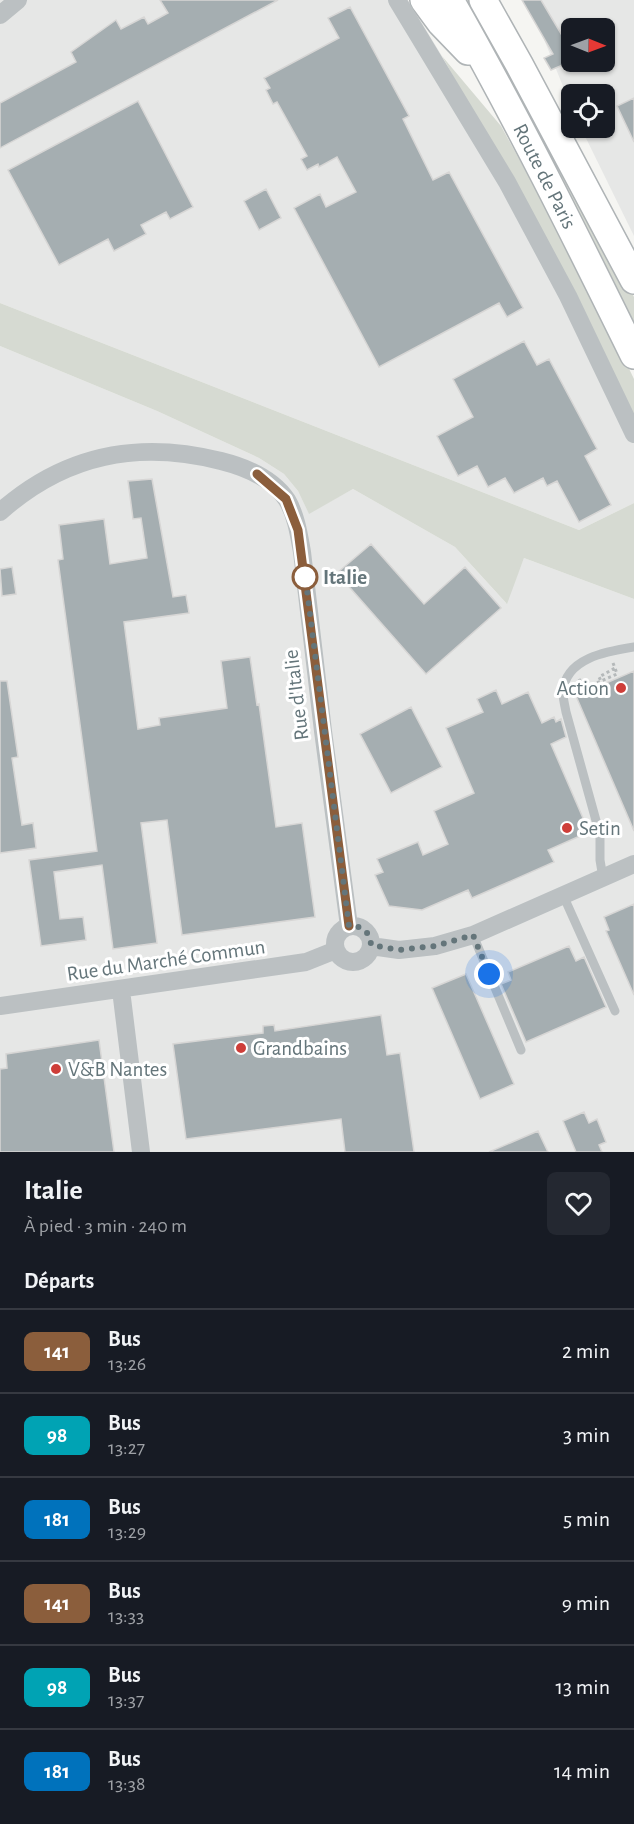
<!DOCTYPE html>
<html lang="fr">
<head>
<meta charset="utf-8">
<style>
  body { margin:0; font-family:"Alegreya Sans",sans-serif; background:#242831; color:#f1f3f6; height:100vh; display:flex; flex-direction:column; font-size:22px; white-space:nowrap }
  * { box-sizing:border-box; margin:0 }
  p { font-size:20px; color:#9ea1a6 }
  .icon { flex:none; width:33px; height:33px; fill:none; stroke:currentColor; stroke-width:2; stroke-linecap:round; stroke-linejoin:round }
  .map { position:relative; height:1152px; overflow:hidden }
  .sheet { display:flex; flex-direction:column; background:#171b24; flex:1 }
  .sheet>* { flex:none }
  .badge { padding:0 12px; border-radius:9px; font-size:21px; line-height:39px }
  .needle { width:39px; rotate:91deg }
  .tools { position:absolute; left:561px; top:18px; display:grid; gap:12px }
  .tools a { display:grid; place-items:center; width:54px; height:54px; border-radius:9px; background:#171b24; box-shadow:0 2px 4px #0004; font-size:30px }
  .you { position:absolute; width:30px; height:30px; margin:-15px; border:4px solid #fff; border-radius:50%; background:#1a73e8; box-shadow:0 0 0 9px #1a73e833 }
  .map>.badge { position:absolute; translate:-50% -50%; box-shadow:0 0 0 3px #fff }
  h2 { padding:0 24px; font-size:22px; line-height:54px }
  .round { display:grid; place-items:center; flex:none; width:63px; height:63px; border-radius:9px; background:#242831 }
  .head { display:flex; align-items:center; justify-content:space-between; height:102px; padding:0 24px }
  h1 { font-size:28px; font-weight:700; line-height:45px }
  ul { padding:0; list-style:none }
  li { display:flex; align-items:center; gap:18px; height:84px; padding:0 24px; border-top:2px solid #363941 }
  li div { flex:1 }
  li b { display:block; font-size:22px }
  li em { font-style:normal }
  li .badge { min-width:66px; font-weight:700; text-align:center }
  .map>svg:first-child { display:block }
  .built { fill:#e6e7e6; fill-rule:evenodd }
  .green { fill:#d6dad2 }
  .building { fill:#a5aeb1; stroke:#d7d6d5; stroke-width:1.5 }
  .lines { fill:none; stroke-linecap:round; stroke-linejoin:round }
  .primary-casing { stroke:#afb4b6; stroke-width:30 }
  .path { stroke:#b5b9ba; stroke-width:3; stroke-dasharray:3 3; stroke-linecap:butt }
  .service { stroke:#bbc0c2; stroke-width:9 }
  .minor { stroke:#bbc0c2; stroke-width:18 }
  .primary { stroke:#fff; stroke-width:27 }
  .line-casing { stroke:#fff; stroke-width:14 }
  .line { stroke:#8b5e3c; stroke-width:9 }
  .walk { stroke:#64757a; stroke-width:6; stroke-dasharray:0 10.8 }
  .stop-dot { fill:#fff; stroke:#8b5e3c; stroke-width:3 }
  .poi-dot { fill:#ce3e39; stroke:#fff; stroke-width:2 }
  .labels { text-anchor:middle; stroke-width:6; stroke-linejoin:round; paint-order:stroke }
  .street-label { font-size:21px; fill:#64757a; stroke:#fff }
  .stop-label { font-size:21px; font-weight:bold; fill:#64757a; stroke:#fff; text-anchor:start }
  .poi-label { font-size:21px; fill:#64757a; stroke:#fff; text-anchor:start }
</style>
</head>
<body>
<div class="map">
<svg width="634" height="1152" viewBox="0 0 634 1152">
  <rect width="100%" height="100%" fill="#f5f5f2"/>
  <!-- built -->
  <path class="built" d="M0 0H408L442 56 568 284 634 415V503L579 530 0 303Z
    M528 0H634V236L581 128H604V94H572L571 106ZM572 28H604V62H572Z
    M0 346 157 411 259 458 284 474 298 491 309 513 353 489 455 547 506 603 524 558 634 599V1152H0Z"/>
  <!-- green -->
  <path class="green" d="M457 0H474L634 297V336Z
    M442 56 501 126 591 290 634 379V415L568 284Z
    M0 303 579 530 634 503V599L524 558 507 604 455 547 353 489 309 514 298 491 284 474 259 458 157 411 0 346Z"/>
  <!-- building -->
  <path class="building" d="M160 0H278L0 148V103L76 62 71 52 116 20 121 29 144 17 148 24 168 13Z
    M522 0H541L566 42 572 40V61L551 70 544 58 553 54Z
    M350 7 409 116 403 119 433 180 449 172 523 308 507 317 499 303 379 367 294 208 320 194 326 207 356 192 337 157 319 167 318 164 307 170 301 159 307 156 277 102 273 104 266 90 270 88 264 78 339 38 328 18Z
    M634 98V142L617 106Z
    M138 101 193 207 170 219 166 212 141 225 146 234 114 251 108 239 59 265 8 170Z
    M266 189 281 218 259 230 244 201Z
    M524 341 537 365 549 359 597 449 585 456 611 505 579 522 557 481 547 486 543 478 514 493 505 478 488 487 477 466 458 476 437 436 473 417 453 379Z
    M152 479 173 597 186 595 189 613 124 622 138 729 160 725 159 718 227 708 221 661 250 657 257 705 259 704 276 827 302 823 315 917 182 935 167 820 141 823 157 943 113 949 102 865 54 872 60 919 83 917 86 940 41 946 29 860 97 851 58 560 63 559 59 525 104 519 110 564 147 558 141 518 133 519 128 481Z
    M371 544 424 604 465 567 501 608 426 674 337 573Z
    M12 567 16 594 2 596 0 569Z
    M634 671V831L576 696Z
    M0 681H7L18 757 12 758 22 825 33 823 36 848 0 853Z
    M496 690 502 704 528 692 542 723 554 717 556 722 561 719 566 737 551 744 589 832 548 850 554 862 472 898 468 890 422 910 389 906 375 875 383 872 377 859 418 842 423 855 448 844 434 811 474 793 446 728 483 712 477 699Z
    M411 707 442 767 391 793 360 734Z
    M634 904V995L606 931 609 930 604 917Z
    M569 946 576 961 584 957 606 1007 526 1042 501 984 511 980 508 972Z
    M466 974 514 1084 480 1099 432 988Z
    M381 1015 387 1055 400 1053 414 1152H345L341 1119 186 1139 173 1044 263 1033V1026L274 1025 275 1031Z
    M99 1040 114 1152H0V1069L7 1068 6 1054Z
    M584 1112 589 1123 597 1119 606 1142 599 1145 602 1152H576L563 1121Z
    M538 1131 548 1152H489Z"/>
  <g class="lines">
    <!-- primary casing -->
    <g class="primary-casing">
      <path id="primary" d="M424 0 441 23 468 51
        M450 0C516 116 575 235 634 355
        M483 0 519 64 634 280"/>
    </g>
    <!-- path -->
    <path class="path" d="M613 663 615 668 599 677 601 681 617 674 615 668
      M579 679 585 688 601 681"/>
    <!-- service -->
    <path class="service" d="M603 878 600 860V835L566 712C565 706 563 699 563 693 564 658 608 651 634 647
      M563 895 615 1011
      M473 935 521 1050"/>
    <!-- minor -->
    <path class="minor" d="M397 0 507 182 568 296 634 434
      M0 15 18 0
      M0 512C65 454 138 440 221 461 245 467 273 479 287 500 296 515 299 535 302 552L323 731 349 926
      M335 944a18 18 0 1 1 36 0a18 18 0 1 1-36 0Z
      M371 946 399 950 435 946 473 935 634 864
      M121 990 141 1152
      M0 1006 306 962 336 950"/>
    <!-- primary -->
    <use href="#primary" class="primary"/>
  </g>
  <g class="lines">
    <!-- line casing -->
    <g class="line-casing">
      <path id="line" d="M257 474 286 499 298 530 349 926"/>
    </g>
    <!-- line -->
    <use href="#line" class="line"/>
    <!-- walk -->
    <path class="walk" d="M305 577V574L349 926C362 925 370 932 371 945L399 950 435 946 473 935 489 974"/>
  </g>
  <!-- markers -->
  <circle class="stop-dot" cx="305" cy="577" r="12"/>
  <g class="poi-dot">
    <circle cx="621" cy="688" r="6"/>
    <circle cx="567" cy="828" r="6"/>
    <circle cx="241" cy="1048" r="6"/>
    <circle cx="56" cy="1069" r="6"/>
  </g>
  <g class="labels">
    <!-- street labels -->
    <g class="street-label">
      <text transform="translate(545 176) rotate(63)" y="7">Route de Paris</text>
      <text transform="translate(296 695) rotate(-97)" y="7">Rue d'Italie</text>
      <text transform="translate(166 960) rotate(-8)" y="7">Rue du Marché Commun</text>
    </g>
    <!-- stop labels -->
    <g class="stop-label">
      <text x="323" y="584">Italie</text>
    </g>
    <!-- poi labels -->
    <g class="poi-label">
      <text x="609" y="695" text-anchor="end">Action</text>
      <text x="579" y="835">Setin</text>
      <text x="253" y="1055">Grandbains</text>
      <text x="68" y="1076">V&amp;B Nantes</text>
    </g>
  </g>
</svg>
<div class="tools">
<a><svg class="needle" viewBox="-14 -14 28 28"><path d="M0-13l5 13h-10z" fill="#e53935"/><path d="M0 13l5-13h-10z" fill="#9ea1a6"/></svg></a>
<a><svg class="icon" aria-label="locate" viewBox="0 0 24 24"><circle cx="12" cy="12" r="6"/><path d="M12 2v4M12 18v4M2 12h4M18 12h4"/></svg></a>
</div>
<div class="you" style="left:489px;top:974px"></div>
</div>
<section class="sheet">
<div class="head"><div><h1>Italie</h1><p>À pied · 3 min · 240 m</p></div><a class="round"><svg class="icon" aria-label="heart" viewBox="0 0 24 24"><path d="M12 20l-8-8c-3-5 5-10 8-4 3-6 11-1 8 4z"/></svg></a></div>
<h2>Départs</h2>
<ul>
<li><span class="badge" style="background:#8b5e3c;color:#fff">141</span><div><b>Bus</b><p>13:26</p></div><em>2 min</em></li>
<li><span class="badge" style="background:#00a3b4;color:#fff">98</span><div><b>Bus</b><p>13:27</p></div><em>3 min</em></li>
<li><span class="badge" style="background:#0072bc;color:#fff">181</span><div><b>Bus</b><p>13:29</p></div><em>5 min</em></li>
<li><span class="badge" style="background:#8b5e3c;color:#fff">141</span><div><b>Bus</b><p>13:33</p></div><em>9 min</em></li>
<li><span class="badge" style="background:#00a3b4;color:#fff">98</span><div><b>Bus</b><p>13:37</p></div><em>13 min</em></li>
<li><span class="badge" style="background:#0072bc;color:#fff">181</span><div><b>Bus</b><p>13:38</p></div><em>14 min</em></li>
</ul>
</section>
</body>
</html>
